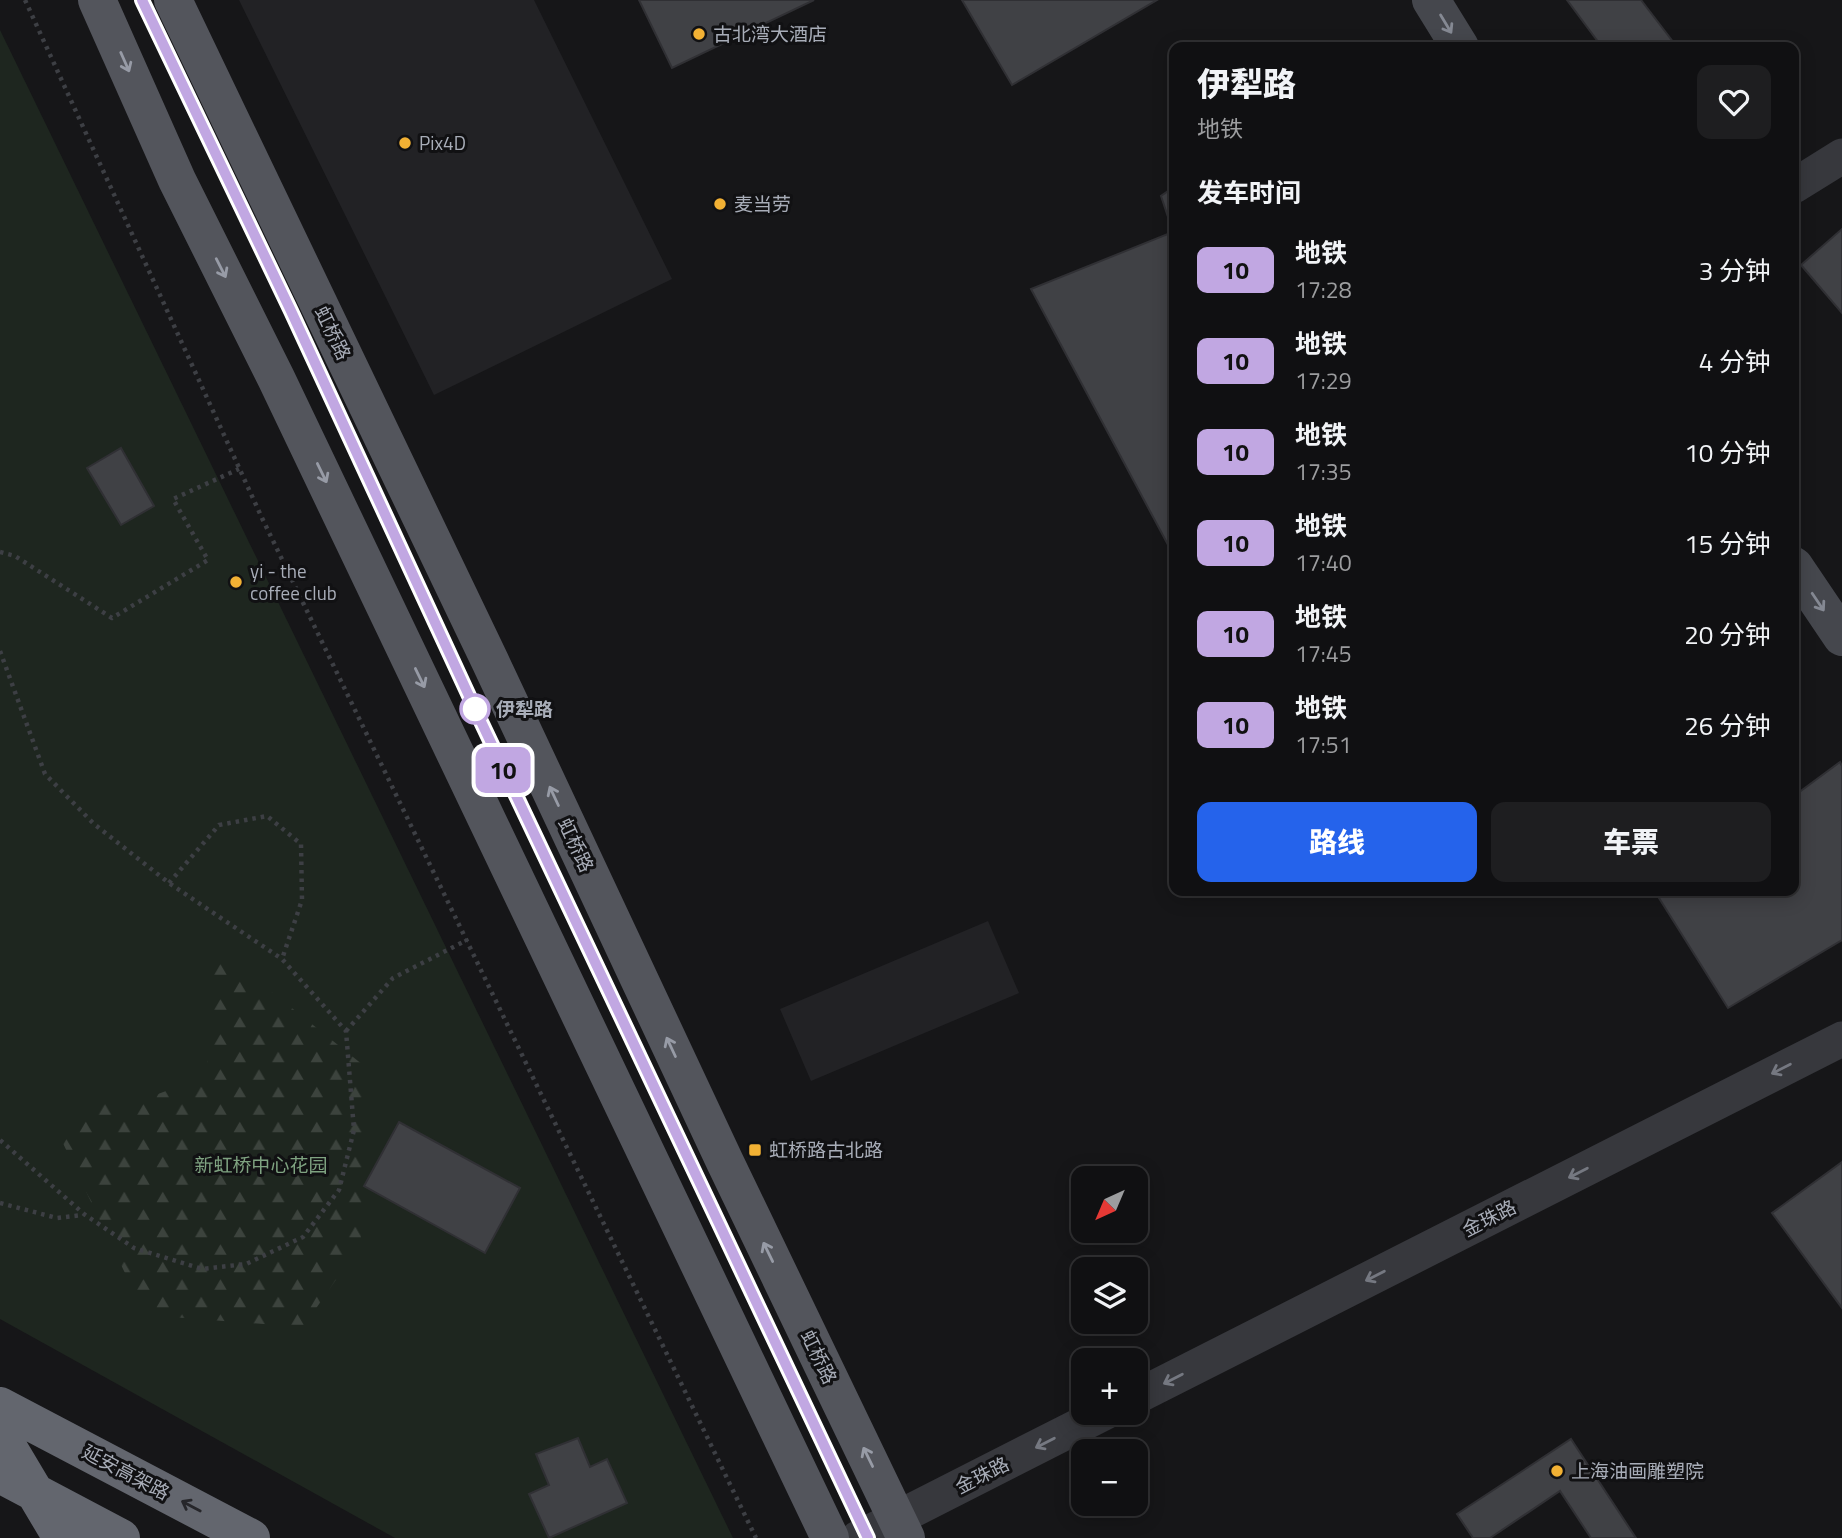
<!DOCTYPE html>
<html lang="zh">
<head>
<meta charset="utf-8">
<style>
  body { margin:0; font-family:"Titillium Web","Noto Sans SC",sans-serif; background:#1e1e20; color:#f1f3f6; height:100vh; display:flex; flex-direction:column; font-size:26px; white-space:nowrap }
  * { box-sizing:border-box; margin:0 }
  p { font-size:23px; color:#9c9d9f }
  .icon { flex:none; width:38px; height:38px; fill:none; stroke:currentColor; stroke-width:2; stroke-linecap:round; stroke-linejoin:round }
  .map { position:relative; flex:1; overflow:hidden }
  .sheet { position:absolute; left:1169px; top:42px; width:630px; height:854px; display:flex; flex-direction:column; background:#101012; border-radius:14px; box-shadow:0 4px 18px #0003,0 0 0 2px #303032 }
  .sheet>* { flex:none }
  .badge { padding:0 14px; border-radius:10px; font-size:24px; line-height:46px }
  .needle { width:46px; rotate:224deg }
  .tools { position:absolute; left:1071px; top:1166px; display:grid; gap:14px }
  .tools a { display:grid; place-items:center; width:77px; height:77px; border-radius:14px; background:#101012; box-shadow:0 4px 18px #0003,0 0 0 2px #303032; font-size:35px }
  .map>.badge { position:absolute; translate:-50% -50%; box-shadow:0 0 0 4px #fff }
  h2 { padding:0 28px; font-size:26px; line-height:63px }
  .round { display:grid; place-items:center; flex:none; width:74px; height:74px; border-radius:14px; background:#1e1e20 }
  .head { display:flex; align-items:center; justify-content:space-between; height:119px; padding:0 28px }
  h1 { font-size:33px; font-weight:800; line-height:52px }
  .action { display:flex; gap:14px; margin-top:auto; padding:14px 28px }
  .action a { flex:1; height:80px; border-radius:14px; background:#2563eb; color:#fff; font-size:28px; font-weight:800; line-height:80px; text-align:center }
  .action a+a { background:#1e1e20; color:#f1f3f6 }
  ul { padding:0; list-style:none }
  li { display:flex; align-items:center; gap:21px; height:91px; padding:0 28px }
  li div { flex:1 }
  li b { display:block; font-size:26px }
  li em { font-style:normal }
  li .badge { min-width:77px; font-weight:700; text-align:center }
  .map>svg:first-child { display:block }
  .built { fill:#222225 }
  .green { fill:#1e261f }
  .forest { fill:url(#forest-firs) }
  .building { fill:#404145; stroke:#303034; stroke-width:2 }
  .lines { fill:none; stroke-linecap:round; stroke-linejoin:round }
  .path { stroke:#3d3f44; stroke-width:4.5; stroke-dasharray:3.5 5; stroke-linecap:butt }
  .street { stroke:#37383d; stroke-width:35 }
  .secondary { stroke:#45474d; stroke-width:38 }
  .primary { stroke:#53555c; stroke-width:38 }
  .highway { stroke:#63666e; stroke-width:38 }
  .oneway { stroke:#858993 }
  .oneway2 { stroke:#979ba6 }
  .oneway3 { stroke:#757881 }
  .oneway4 { stroke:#26262a }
  .line-casing { stroke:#fff; stroke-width:16 }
  .line { stroke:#c1a7e2; stroke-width:10 }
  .poi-dot { fill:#f2b134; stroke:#111113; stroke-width:2.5 }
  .stop-dot { fill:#fff; stroke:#c1a7e2; stroke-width:3.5 }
  .labels { text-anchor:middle; stroke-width:6; stroke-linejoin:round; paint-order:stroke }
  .poi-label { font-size:19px; fill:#a8adb8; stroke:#111113; text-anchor:start }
  .street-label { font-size:19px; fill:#a8adb8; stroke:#111113 }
  .stop-label { font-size:19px; font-weight:bold; fill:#a8adb8; stroke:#111113; text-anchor:start }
  .park-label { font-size:19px; fill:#7fa381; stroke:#111113 }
</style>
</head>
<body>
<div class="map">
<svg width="1842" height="1538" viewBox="0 0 1842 1538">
  <defs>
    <pattern id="forest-firs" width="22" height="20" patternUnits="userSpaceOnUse" patternTransform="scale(1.75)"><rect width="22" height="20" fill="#1e261f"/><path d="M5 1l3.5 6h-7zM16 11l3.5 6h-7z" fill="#3c433d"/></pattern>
  </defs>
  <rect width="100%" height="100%" fill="#161618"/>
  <!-- built -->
  <path class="built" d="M239 0H534L672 279 434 395Z
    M988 921 1019 993 811 1081 780 1009Z"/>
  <!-- green -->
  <path class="green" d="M0 30 733 1538H395L0 1319Z"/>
  <!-- forest -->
  <path class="forest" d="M208 941 363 1065 361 1244 303 1327 145 1315 61 1139 80 1105 150 1097 206 1076 211 1011Z"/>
  <!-- building -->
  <path class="building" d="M639 0H814L672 68Z
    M962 0H1157L1012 85Z
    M1567 0H1641L1677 47H1602Z
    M1174 187V556L1031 289 1173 232 1161 196Z
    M1842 229V313L1801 265Z
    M121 448 154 506 121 525 87 468Z
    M1840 762 1842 766V940L1728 1008 1659 898 1669 891H1794V796Z
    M399 1122 520 1188 485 1253 364 1186Z
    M1842 1162V1308L1772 1213Z
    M578 1438 590 1467 607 1459 627 1503 549 1538 529 1494 549 1485 536 1454Z
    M1571 1439 1636 1538H1591L1560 1491 1490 1538H1473L1457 1514Z"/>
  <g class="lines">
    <!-- path -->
    <path class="path" d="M25 0 262 518 756 1538
      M0 552 15 556 112 618 208 560 173 499 239 469
      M0 651 45 774 94 824 169 883 282 959 346 1031 354 1130 339 1190 303 1237 246 1264 202 1269 134 1248 84 1214 0 1140
      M169 883 219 825 267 816 301 844 302 900 282 959
      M346 1031 393 978 467 940
      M0 1203 57 1218 83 1215"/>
    <!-- street -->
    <path class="street" d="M1794 186 1842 156
      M1136 1397 1842 1039
      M858 1538 1106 1412"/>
    <!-- secondary -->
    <path class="secondary" d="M1431 0 1460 47
      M1794 566 1842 637"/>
    <!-- primary -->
    <path class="primary" d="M97 0 177 180 276 378 830 1538
      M173 0 490 661 725 1162 906 1538"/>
    <!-- highway -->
    <path class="highway" d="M0 1406 251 1538
      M0 1434 62 1538
      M0 1474 121 1538"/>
  </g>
  <!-- one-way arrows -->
  <defs><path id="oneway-shaft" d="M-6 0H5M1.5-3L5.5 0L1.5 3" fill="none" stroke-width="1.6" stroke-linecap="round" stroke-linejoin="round" transform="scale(1.75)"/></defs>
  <g class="oneway">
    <use href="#oneway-shaft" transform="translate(1446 24) rotate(59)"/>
    <use href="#oneway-shaft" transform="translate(1818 602) rotate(56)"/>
  </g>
  <g class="oneway2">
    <use href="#oneway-shaft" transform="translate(125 62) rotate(66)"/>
    <use href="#oneway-shaft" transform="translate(221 268) rotate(63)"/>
    <use href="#oneway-shaft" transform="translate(322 473) rotate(64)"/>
    <use href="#oneway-shaft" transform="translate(420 678) rotate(64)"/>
    <use href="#oneway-shaft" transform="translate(554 796) rotate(-115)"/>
    <use href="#oneway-shaft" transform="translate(671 1047) rotate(-115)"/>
    <use href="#oneway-shaft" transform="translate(768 1252) rotate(-116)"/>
    <use href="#oneway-shaft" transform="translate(868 1457) rotate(-116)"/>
  </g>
  <g class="oneway3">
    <use href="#oneway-shaft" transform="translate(1781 1069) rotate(153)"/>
    <use href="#oneway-shaft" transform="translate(1578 1173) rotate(153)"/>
    <use href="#oneway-shaft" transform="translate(1375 1276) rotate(153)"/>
    <use href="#oneway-shaft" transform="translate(1173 1379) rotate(153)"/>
    <use href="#oneway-shaft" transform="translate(1045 1443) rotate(153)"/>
  </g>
  <use class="oneway4" href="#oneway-shaft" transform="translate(191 1506) rotate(-152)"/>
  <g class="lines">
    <!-- line casing -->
    <g class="line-casing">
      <path id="line" d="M142 0 291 311 476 711 868 1538"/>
    </g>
    <!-- line -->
    <use href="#line" class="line"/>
  </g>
  <!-- markers -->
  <g class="poi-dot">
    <circle cx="699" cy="34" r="7"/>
    <circle cx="405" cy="143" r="7"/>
    <circle cx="720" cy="204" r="7"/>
    <circle cx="236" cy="582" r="7"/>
    <rect x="748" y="1143" width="14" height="14" rx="3.5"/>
    <circle cx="1557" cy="1471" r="7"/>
  </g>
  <circle class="stop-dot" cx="475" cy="709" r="14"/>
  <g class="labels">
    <!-- poi labels -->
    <g class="poi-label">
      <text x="713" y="41">古北湾大酒店</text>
      <text x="419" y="150">Pix4D</text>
      <text x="734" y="211">麦当劳</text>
      <text x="250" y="578">yi - the<tspan x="250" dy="22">coffee club</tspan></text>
      <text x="769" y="1157">虹桥路古北路</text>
      <text x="1571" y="1478">上海油画雕塑院</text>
    </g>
    <!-- street labels -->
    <g class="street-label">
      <text transform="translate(333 333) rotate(64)" y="7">虹桥路</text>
      <text transform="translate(576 845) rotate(65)" y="7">虹桥路</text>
      <text transform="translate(1489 1218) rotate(-27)" y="7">金珠路</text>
      <text transform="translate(819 1357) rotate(64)" y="7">虹桥路</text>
      <text transform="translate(126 1472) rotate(28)" y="7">延安高架路</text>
      <text transform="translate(982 1475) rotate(-27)" y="7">金珠路</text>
    </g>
    <!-- stop labels -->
    <g class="stop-label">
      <text x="496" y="716">伊犁路</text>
    </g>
    <!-- park labels -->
    <g class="park-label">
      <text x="261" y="1172">新虹桥中心花园</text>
    </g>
  </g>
</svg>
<div class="tools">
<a><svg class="needle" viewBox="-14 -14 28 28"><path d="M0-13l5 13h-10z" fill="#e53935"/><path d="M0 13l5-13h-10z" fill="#9c9d9f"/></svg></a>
<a><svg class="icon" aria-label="layers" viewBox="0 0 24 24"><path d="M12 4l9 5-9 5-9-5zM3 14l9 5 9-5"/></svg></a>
<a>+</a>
<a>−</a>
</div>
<b class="badge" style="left:503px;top:770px;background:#c1a7e2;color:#111">10</b>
<section class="sheet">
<div class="head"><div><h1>伊犁路</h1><p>地铁</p></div><a class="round"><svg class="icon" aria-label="heart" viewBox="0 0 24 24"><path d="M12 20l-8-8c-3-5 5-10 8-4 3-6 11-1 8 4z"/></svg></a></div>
<h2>发车时间</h2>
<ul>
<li><span class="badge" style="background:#c1a7e2;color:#111">10</span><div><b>地铁</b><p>17:28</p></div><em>3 分钟</em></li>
<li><span class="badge" style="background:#c1a7e2;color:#111">10</span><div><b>地铁</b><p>17:29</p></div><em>4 分钟</em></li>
<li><span class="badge" style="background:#c1a7e2;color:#111">10</span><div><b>地铁</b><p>17:35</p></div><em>10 分钟</em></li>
<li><span class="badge" style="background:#c1a7e2;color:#111">10</span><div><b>地铁</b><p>17:40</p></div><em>15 分钟</em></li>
<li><span class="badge" style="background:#c1a7e2;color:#111">10</span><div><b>地铁</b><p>17:45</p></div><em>20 分钟</em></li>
<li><span class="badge" style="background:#c1a7e2;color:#111">10</span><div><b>地铁</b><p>17:51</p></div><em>26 分钟</em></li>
</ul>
<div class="action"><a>路线</a><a>车票</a></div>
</section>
</div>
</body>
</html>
